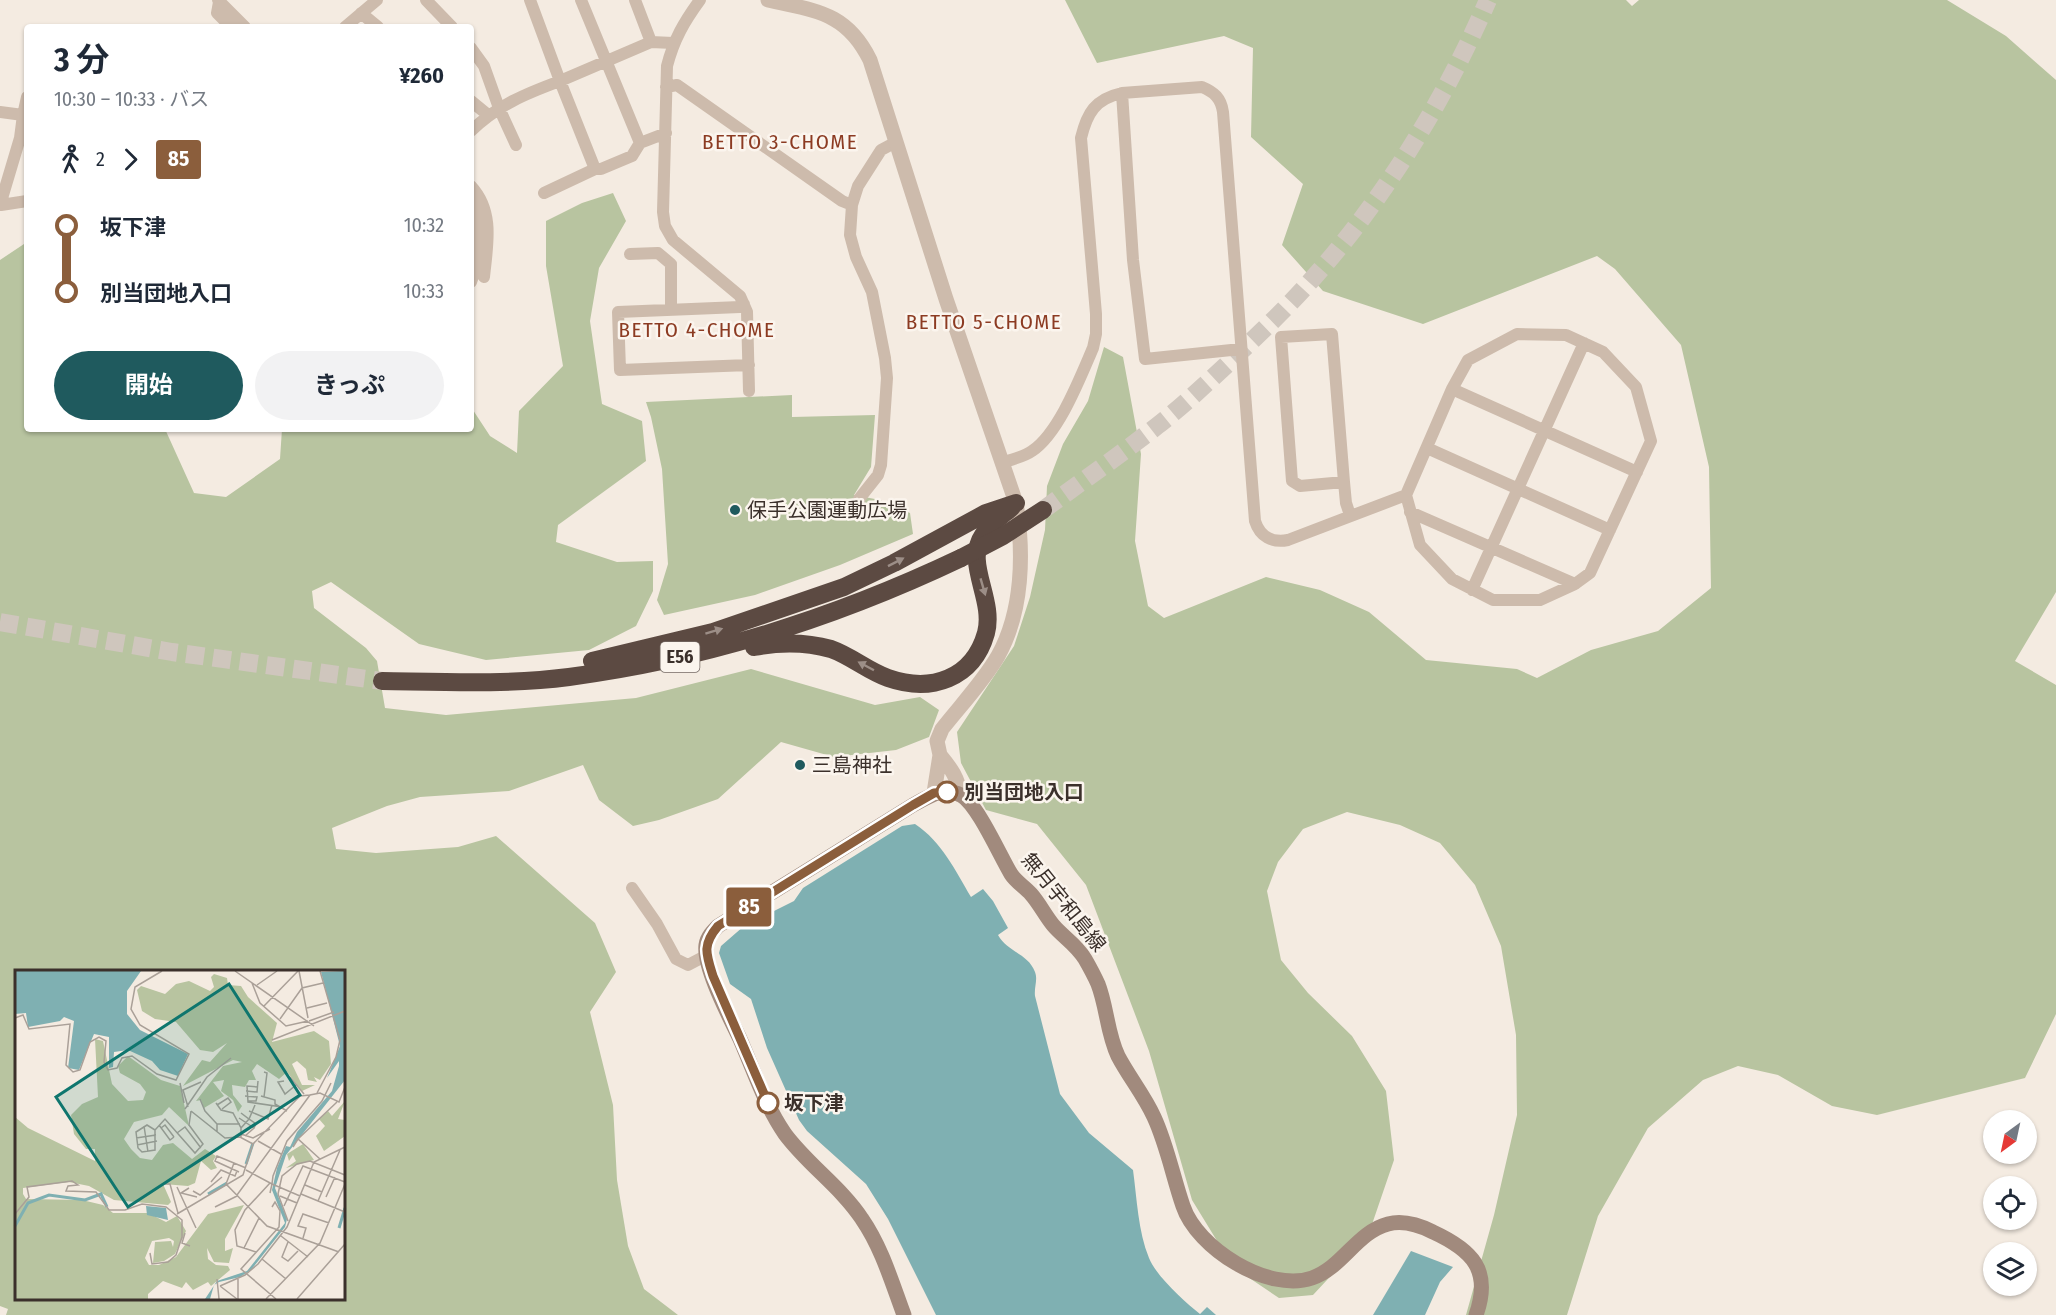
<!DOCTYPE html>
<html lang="ja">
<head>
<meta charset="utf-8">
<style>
  body { margin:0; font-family:"Fira Sans Condensed","Noto Sans JP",sans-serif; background:#f2f2f3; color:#1f2937; height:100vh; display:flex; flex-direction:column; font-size:22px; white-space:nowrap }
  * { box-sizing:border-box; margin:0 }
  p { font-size:20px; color:#747a83 }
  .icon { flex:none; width:33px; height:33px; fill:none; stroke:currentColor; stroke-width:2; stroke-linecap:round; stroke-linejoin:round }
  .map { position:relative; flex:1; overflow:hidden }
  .drawer { position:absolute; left:24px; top:24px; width:450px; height:408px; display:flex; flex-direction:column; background:#fff; border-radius:6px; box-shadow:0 2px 4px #0004 }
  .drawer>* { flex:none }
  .badge { padding:0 12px; border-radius:4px; font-size:21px; line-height:39px }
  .needle { width:39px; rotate:213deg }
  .buttons { position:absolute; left:1983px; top:1110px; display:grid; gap:12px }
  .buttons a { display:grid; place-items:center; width:54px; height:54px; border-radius:50%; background:#fff; box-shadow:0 2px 4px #0004; font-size:30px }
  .map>.badge { position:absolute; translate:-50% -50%; box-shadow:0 0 0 3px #fff }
  .legs { display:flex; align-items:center; gap:9px; height:66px; padding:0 30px; font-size:20px }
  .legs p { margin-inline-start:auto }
  .summary { display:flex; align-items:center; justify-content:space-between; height:102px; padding:0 30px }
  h1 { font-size:33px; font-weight:700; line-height:45px }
  .primary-button { display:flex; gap:12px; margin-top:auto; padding:12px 30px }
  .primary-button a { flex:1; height:69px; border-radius:36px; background:#1f5a5e; color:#fff; font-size:24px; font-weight:700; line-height:69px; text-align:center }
  .primary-button a+a { background:#f2f2f3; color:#1f2937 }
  ul { padding:0 30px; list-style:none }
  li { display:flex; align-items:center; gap:21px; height:66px; font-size:22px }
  li i { display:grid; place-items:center; width:9px; height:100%; margin:0 8px; background:currentColor }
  li i::after { content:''; width:15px; height:15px; margin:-8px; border:4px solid; border-radius:50%; background:#fff }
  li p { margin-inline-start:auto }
  li:first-child i { background:linear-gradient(#0000 50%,currentColor 0) }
  li:last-child i { background:linear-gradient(currentColor 50%,#0000 0) }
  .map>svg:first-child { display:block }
  .green { fill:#b8c4a0; fill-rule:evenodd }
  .water { fill:#7fb0b2 }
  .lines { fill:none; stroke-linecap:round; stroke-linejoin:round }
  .motorway-tunnel { stroke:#cfc6bd; stroke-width:18; stroke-dasharray:18 9; stroke-linecap:butt }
  .minor { stroke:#cdbbac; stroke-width:12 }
  .tertiary { stroke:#cdbbac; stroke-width:15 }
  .secondary { stroke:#a18a7d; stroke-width:15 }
  .motorway { stroke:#5c4a42; stroke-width:18 }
  .motorway-bridge { stroke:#5c4a42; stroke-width:18 }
  .oneway { fill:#9c8e87 }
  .line-1-casing { stroke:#fff; stroke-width:14 }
  .line-1 { stroke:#8b5e3c; stroke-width:9 }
  .poi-dot { fill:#1f5a5e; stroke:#fbf5ee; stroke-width:2 }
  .stop-1-dot { fill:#fff; stroke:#8b5e3c; stroke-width:3 }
  .labels { text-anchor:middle; stroke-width:5; stroke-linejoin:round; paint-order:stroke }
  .shield { fill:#fbf5ee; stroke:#756b66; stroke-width:1.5 }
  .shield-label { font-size:18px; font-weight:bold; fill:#3b302b }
  .poi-label { font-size:20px; fill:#3b302b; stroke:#fbf5ee; text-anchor:start }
  .stop-label { font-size:20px; font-weight:bold; fill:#3b302b; stroke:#fbf5ee; text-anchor:start }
  .street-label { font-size:20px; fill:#3b302b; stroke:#fbf5ee }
  .neighbourhood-label { font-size:21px; letter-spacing:1.5px; fill:#8c3b22; stroke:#fbf5ee }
  .inset-river { fill:none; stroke:#7fb0b2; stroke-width:3 }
  .inset-road { fill:none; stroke:#aaa098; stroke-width:1.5 }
  .view { fill:#0f766e; fill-opacity:0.15; stroke:#0f766e; stroke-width:3 }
  .inset-edge { fill:none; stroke:#3b302b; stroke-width:3 }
</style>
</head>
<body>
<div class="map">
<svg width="2056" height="1315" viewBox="0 0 2056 1315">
  <rect width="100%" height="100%" fill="#f4ebe1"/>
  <!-- green -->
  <path class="green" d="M1065 0H1626L1632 6 1639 0H1947L2006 36 2056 80V592L2015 661 2056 685V1014L2025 1078 1877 1115 1832 1106 1778 1075 1738 1066 1703 1080 1648 1128 1598 1216 1567 1315H1466L1494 1215 1517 1115 1516 1035 1501 946 1475 885 1440 843 1400 825 1347 812 1303 829 1278 862 1267 891 1281 960 1308 993 1352 1036 1386 1091 1394 1160 1368 1236 1313 1295 1279 1298 1233 1267 1192 1200 1149 1051 1086 885 1037 824 986 810 961 763 957 732 1014 646 1030 597 1045 530 1047 486 1063 444 1088 401 1104 347 1123 357 1141 454 1135 541 1148 606 1164 618 1266 577 1320 590 1369 612 1426 660 1517 669 1537 678 1591 650 1658 631 1711 588 1709 467 1681 345 1615 269 1597 256 1423 324 1323 291 1282 245 1303 184 1251 137 1253 48 1224 36 1097 63Z
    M613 193 626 221 599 268 590 321 602 404 642 421 646 461 558 525 556 542 617 562 653 561V591L636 626 589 650 486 660 419 644 331 582 312 591 314 608 366 648 377 661 385 708 446 715 636 698 751 669 875 705 920 697 939 710 929 737 896 750 834 757 781 742 718 799 659 820 633 826 599 800 583 765 509 791 420 797 387 806 332 828 336 849 376 853 458 847 496 836 595 923 616 972 590 1012 613 1105 617 1180 628 1246 644 1289 678 1315H6L8 1309 0 1306V260L27 242V429H165L194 493 226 497 280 459 282 429H471V407L490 436 517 453 519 411 563 366 546 266V221L582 203ZM16 972H344V1298H16Z
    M792 395V417L875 415 871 467 854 495 880 500 910 513 913 534 840 565 755 595 664 615 657 600 668 564 662 469 651 417 646 402Z"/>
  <!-- water -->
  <path class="water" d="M915 824C942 842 955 870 971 897L983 889 993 901 1008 928 998 935C1007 952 1028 953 1035 972 1038 980 1034 987 1035 996L1060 1094 1089 1133 1133 1170C1137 1199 1138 1231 1149 1258 1156 1276 1185 1302 1200 1314L1207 1307 1216 1315H936L888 1219 866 1184 807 1131 799 1120 767 1048 751 999 730 984 719 953 721 946 744 926 794 901 803 888 902 826Z
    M1411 1251 1453 1267 1440 1282 1425 1315H1373Z"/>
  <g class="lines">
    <!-- motorway-tunnel -->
    <path class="motorway-tunnel" d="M1043 510C1081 482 1120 455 1157 426 1184 405 1209 381 1235 357 1262 331 1290 305 1315 276 1387 195 1445 99 1488 0
      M0 622 172 652 382 681"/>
    <!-- minor -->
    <path class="minor" d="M218 0 245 27
      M426 0 452 27
      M530 0 560 81 651 42 673 43
      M581 0 640 143
      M635 0 651 42
      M700 0C684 22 674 39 667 66L663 212 665 226 673 240 740 296 747 312 749 391
      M219 2 217 13 231 27
      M361 13 378 27
      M345 27 377 0
      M471 48 484 66 499 108 516 145
      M666 87 677 85 842 201 852 205
      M1122 93 1133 260 1145 359 1241 349
      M471 101 488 115
      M0 112 23 115 27 97
      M471 131C498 105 525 94 560 81L595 169
      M471 186C495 212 487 246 484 277
      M544 193 595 169H601L632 156 640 143 666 133
      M0 205 20 138 23 115
      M1 205 27 201
      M471 205C482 227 480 260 471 282
      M630 254 658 253 671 264V310
      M744 304 740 307 618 312 620 370 749 365
      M1517 334 1566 335 1603 352 1636 387 1651 441 1590 573 1575 584 1540 600H1493L1452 579 1420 545 1406 495 1452 389 1468 360Z
      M1452 389 1637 472
      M1427 448 1610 530
      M1002 463C1012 459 1024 457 1032 451 1059 433 1080 378 1093 348L1096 334V314L1081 138C1087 113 1095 99 1122 93L1202 87C1214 92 1221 98 1223 112L1255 521C1260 537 1272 543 1288 540L1406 495
      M1344 482 1300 486 1292 481 1281 337 1332 334 1344 482 1346 503 1350 515
      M859 506V499L878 475 881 465 887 378 885 358 872 292 856 257 850 235 852 205 858 186 881 150 896 142
      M1410 512 1575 584
      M1472 590 1584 343
      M632 888 657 924 676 959 688 965 707 955"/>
    <!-- tertiary -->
    <path class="tertiary" d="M768 0C814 11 846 11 870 60L946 299 1016 503C1024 553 1023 611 998 656 983 682 960 706 942 729L937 741 940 755
      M934 793 940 755C950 767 959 779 960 795"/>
    <!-- secondary -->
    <path class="secondary" d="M904 1315C892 1283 882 1248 862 1219 841 1187 808 1165 785 1134 765 1105 754 1071 740 1039 730 1018 703 967 706 945 707 937 713 931 718 926L913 805C928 797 943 786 961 795 978 805 1000 856 1011 874 1016 882 1025 887 1031 894 1039 903 1045 915 1053 925 1063 937 1076 944 1085 959 1089 966 1094 975 1098 984 1107 1007 1107 1033 1118 1056 1129 1077 1144 1095 1154 1117 1167 1145 1173 1177 1183 1206 1197 1248 1268 1293 1312 1278 1342 1268 1357 1232 1388 1224 1403 1220 1419 1225 1433 1232 1472 1250 1492 1270 1476 1315"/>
    <!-- motorway -->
    <path class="motorway" d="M754 647C780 642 806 642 831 649 851 656 868 671 888 678 931 693 973 679 986 633 995 599 964 563 983 535 990 524 1003 515 1012 507
      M592 661 713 632 844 587 894 563 986 513 1016 503
      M382 681C444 682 508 685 569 677 706 659 837 617 961 558"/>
    <!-- motorway-bridge -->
    <path class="motorway-bridge" d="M961 558 1003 536 1043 510"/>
  </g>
  <!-- one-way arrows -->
  <defs><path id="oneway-solid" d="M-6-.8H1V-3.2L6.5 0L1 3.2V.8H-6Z" transform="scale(1.5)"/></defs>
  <g class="oneway">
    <use href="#oneway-solid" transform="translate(896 562) rotate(-27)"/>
    <use href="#oneway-solid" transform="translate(983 587) rotate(74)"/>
    <use href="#oneway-solid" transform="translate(714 631) rotate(-17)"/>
    <use href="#oneway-solid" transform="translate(866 666) rotate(-152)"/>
  </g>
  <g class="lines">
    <!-- line-1 casing -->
    <g class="line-1-casing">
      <path id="line-1" d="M768 1103 713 976C706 954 702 945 718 926L913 805 934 793 947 792"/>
    </g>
    <!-- line-1 -->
    <use href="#line-1" class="line-1"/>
  </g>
  <!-- markers -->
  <g class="poi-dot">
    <circle cx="735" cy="510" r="6"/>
    <circle cx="800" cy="765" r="6"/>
  </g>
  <g class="stop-1-dot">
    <circle cx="947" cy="792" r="10"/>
    <circle cx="768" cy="1103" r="10"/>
  </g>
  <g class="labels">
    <!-- shield labels -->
    <rect class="shield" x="660.5" y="642" width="39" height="30" rx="4.5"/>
    <g class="shield-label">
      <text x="680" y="663">E56</text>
    </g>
    <!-- poi labels -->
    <g class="poi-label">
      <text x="747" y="517">保手公園運動広場</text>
      <text x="812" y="772">三島神社</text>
    </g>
    <!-- stop labels -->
    <g class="stop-label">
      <text x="964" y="799">別当団地入口</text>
      <text x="784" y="1110">坂下津</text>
    </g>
    <!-- street labels -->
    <g class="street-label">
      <text transform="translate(1064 902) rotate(51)" y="7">無月宇和島線</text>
    </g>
    <!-- neighbourhood labels -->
    <g class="neighbourhood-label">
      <text x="780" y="149">BETTO 3-CHOME</text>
      <text x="984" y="329">BETTO 5-CHOME</text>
      <text x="697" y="337">BETTO 4-CHOME</text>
    </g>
  </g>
  <!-- overview -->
  <g transform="translate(15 970)">
    <rect width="330" height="330" fill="#f4ebe1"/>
    <path d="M199 4 212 8 213 15 226 16 233 27 262 53 257 72 299 61 314 71 316 94 305 110 299 107 302 112 293 110 291 99 282 91 277 94 287 115H300L287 121 272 102 264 109 242 94 237 101 241 110H234L230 117 217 115 218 125 227 136 223 142 218 130 206 121 209 110 198 112 209 126 189 138 186 130 181 131 208 96 227 92 218 90 168 116 187 90 195 92 212 73 198 82 185 80 161 52 140 49 127 41 122 20 126 16 150 24 161 14 174 11 195 21 199 17 196 7ZM80 69 88 71 97 114 113 131 128 130 131 122 125 114 105 103 103 96 113 86 146 110 165 116 174 156 154 137 147 145 119 152 109 169 116 179 125 188 137 190 148 175 158 173 177 189 190 179 201 186 198 191 202 198 196 200 186 191 180 213 173 216 148 214 156 232 153 235 99 230 74 216 54 212 8 218V224L11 229 67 230 88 235 98 243H133L151 252 162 246 171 261 160 284 149 291 138 293 140 272 156 271 158 277 159 271 154 268 137 271 130 288 134 295H144L161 287 193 244 229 235 210 269V281L218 278 214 293 199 292 192 278 193 289 201 295 213 296 215 300 196 316 193 312 178 320 171 312 167 318 148 311 133 324V329H0V147L13 158 80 191V179H71L59 164 56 145 67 134 83 127ZM330 131 323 149 330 150V166L309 181 301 166 310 156 304 149 313 141 317 146ZM288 174 299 190 271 198 281 191 278 185 274 191 272 184Z" fill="#b8c4a0"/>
    <path d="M0 1H126L112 21V44L125 60 173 84 163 106 145 100 137 91 113 80 99 82 98 97 94 98V67L79 64 64 100 53 98 59 51 49 47 45 51 13 57 11 43 0 44ZM330 1V110L271 185 260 218 272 249 270 257 236 300 225 307 204 312 199 315 195 329H190L202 311 232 301 270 253 257 220 262 198 271 176 275 177 282 162 317 121 324 96V91L312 108 325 76 306 2ZM131 236 151 238 153 250 132 245Z" fill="#7fb0b2"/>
    <path class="inset-river" d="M231 194 238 173M193 224 212 213M0 256 13 233 34 225 70 230 86 224 92 237M324 258 330 238"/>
    <path class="inset-road" d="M220 1 299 56M284 1 293 48M237 13 245 33 271 56 293 51M242 15 262 1M249 36 283 1M292 38 312 33M0 48 8 45 14 59 55 54 51 95 58 102 65 100 75 72 84 67 91 71 89 92 93 100 102 98 107 88 117 86 142 104 161 110 174 84 125 55 116 39 120 17 147 1M265 49 287 18 308 13M294 51 319 42M257 70 330 41M249 102 252 103 249 127M275 107 289 124M269 111 263 112 270 124 281 115M165 113 169 133M243 117 232 116 233 132 267 137M231 121 242 122 243 111M302 123 321 87 325 70 305 1M230 126 242 127 241 131H233M246 126 260 130V134L272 141M185 129 190 141 202 154V162M201 133 206 140 218 143 226 158V167M202 135 213 128 216 132 207 139M173 137 168 120 186 112M170 139 192 107 216 88M176 141 210 168 225 167 238 174M234 141 253 149 257 135M226 143 234 149 240 135M224 148 239 158 230 166M202 154H225M144 155 155 170 159 167M129 156 133 182M146 158 150 155 159 167M226 158 234 149 241 154 239 158M140 160 132 155 121 162 123 178 127 182 140 180V160L150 149 180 183 188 174 174 155 176 141M162 163 170 157 186 178M226 164 238 168 255 159M121 168 141 165M283 169 322 132M243 171 266 184M122 175 142 171M278 177 283 169 305 189M219 193 211 214 252 256 324 282M231 200 257 214 255 223M224 202 200 191 202 186 231 198M196 212 206 200 220 206 222 201M150 214H155L163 243M290 215 307 222M162 217 181 258M174 218 166 223 182 227M178 221 185 225 207 207M286 224 330 242M222 225 295 125 305 123 324 132 330 117M265 226 282 233M285 226 257 214 258 206 272 171 307 131 316 113M311 227 320 207M303 231 325 180M269 236 288 196 330 212M200 237 222 226M257 237 260 232 265 241 264 257 226 299 261 329M0 244 14 227 12 217 57 211 63 215 53 216 51 221 81 222 94 240H110L127 234 151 237 167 250V267L161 285 153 292 137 294 135 283M162 244 228 205 238 174 285 126 295 125M273 251 263 224 267 206 282 194 295 191 330 205M170 263 167 273 175 276M266 266 293 287M288 268 291 258 283 256 288 244 314 253M273 272 267 287 273 291 283 281M229 278 222 276 220 260 230 240 255 213M241 282 229 278 244 248M247 289 271 309M202 309 204 329M205 316 230 305 243 294 272 257 299 192 330 177M205 316 222 329M223 329V309M251 329 305 273 330 214M282 329 330 274"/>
    <path class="view" d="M214 14 285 125 113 237 41 127Z"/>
    <rect width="330" height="330" class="inset-edge"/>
  </g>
</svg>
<div class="buttons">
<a><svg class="needle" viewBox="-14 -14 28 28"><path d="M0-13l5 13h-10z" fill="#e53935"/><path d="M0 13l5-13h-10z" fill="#747a83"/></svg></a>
<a><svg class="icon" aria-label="locate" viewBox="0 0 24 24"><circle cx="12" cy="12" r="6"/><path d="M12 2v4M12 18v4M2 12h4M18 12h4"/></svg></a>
<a><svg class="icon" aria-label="layers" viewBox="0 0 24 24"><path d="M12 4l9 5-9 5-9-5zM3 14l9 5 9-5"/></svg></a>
</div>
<b class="badge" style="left:749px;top:907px;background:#8b5e3c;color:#fff">85</b>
<section class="drawer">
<div class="summary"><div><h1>3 分</h1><p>10:30 – 10:33 · バス</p></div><b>¥260</b></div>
<div class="legs"><svg class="icon" aria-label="walk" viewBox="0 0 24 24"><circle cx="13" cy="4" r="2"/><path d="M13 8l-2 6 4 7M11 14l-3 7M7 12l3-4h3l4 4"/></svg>2<svg class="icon" aria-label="forward" viewBox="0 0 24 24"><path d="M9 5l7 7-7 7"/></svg><b class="badge" style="background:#8b5e3c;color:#fff">85</b></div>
<ul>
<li><i style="color:#8b5e3c"></i><b>坂下津</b><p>10:32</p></li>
<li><i style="color:#8b5e3c"></i><b>別当団地入口</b><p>10:33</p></li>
</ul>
<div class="primary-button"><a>開始</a><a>きっぷ</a></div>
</section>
</div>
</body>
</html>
